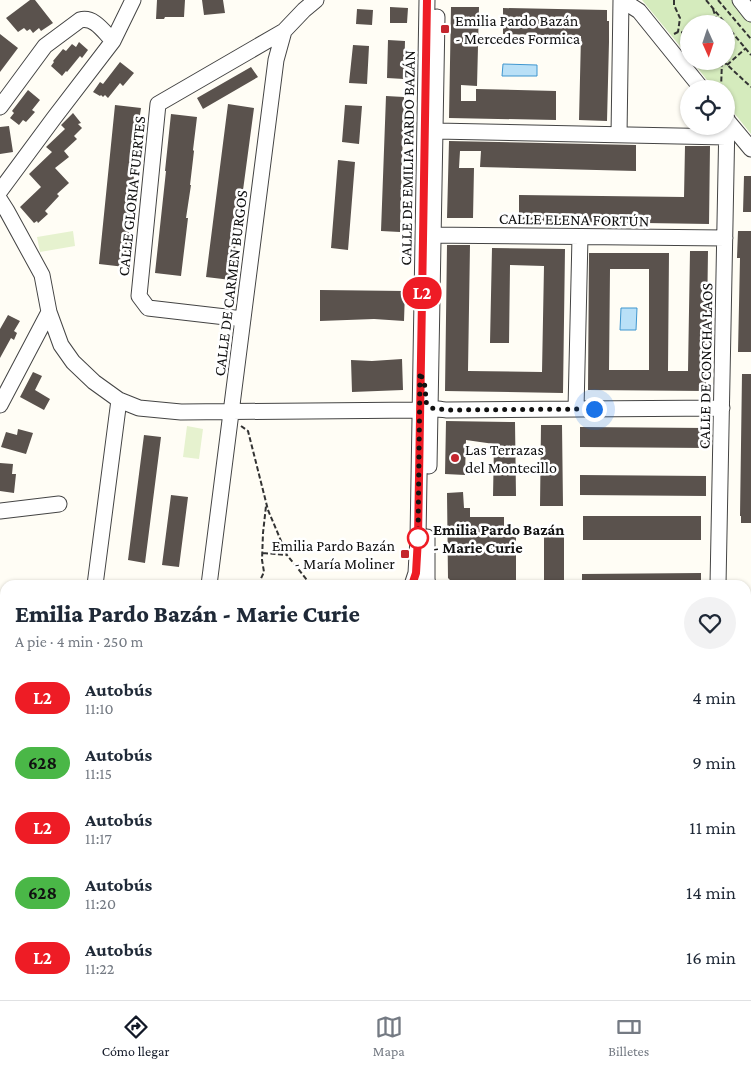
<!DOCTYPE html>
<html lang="es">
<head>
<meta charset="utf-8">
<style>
  body { margin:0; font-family:"Crimson Pro",serif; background:#f2f2f3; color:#1f2937; height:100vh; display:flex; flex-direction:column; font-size:19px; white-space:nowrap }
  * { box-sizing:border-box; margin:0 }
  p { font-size:16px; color:#747a83 }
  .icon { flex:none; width:28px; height:28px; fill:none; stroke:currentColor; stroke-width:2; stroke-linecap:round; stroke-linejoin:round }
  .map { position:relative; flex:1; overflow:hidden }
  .sheet { position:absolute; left:0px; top:580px; width:751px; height:420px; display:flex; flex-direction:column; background:#fff; border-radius:15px 15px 0 0; box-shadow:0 1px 4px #0004 }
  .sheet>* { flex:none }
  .badge { padding:0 10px; border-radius:16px; font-size:18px; line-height:32px }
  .needle { width:32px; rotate:177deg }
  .fabs { position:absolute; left:680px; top:15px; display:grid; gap:10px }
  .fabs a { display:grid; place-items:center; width:55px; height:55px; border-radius:50%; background:#fff; box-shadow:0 1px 4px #0004; font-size:25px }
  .you { position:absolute; width:25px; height:25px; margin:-12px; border:4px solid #fff; border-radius:50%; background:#1a73e8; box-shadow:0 0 0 8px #1a73e833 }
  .map>.badge { position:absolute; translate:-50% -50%; box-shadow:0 0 0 2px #fff }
  .round { display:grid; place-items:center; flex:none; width:52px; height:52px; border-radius:26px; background:#f2f2f3 }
  .headline { display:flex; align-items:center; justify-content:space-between; height:85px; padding:0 15px }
  h1 { font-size:24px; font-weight:800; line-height:38px }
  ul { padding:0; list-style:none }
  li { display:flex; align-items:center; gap:15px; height:65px; padding:0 15px }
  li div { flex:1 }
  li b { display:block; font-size:19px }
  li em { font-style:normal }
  li .badge { min-width:55px; font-weight:700; text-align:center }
  .menu { display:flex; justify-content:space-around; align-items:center; height:70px; border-top:1px solid #e0e1e3; background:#fff; font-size:14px; color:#747a83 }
  .menu a { display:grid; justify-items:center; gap:2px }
  .menu .current { color:#111827 }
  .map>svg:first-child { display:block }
  .green { fill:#d5ebbd }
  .pitch { fill:#e6f2cf }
  .water { fill:#b9e0f7; stroke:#3f96cf }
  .building { fill:#5a524d; fill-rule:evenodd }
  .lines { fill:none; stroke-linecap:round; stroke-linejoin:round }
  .minor-casing { stroke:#444; stroke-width:17 }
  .path { stroke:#333; stroke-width:2; stroke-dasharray:5 2.5; stroke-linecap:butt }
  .minor { stroke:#fff; stroke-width:15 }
  .line-casing { stroke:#fff; stroke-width:11 }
  .line { stroke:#ee1c25; stroke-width:8 }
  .walk { stroke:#111; stroke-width:5; stroke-dasharray:0 9 }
  .poi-dot { fill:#c4262e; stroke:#fff; stroke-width:2 }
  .stop-dot { fill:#fff; stroke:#ee1c25; stroke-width:2.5 }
  .labels { text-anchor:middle; stroke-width:5; stroke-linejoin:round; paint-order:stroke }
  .poi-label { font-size:16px; fill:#111; stroke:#fff; text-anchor:start }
  .street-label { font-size:16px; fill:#111; stroke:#fff }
  .stop-label { font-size:16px; font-weight:bold; fill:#111; stroke:#fff; text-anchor:start }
</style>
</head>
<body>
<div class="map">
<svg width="751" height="1000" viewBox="0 0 751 1000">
  <rect width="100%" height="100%" fill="#fffdf5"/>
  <!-- green -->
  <path class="green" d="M642 0H751V134L726 103V89H714L692 61H726V24H689V57Z
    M746 656H751V1000H370L372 995H746Z"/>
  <!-- pitch -->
  <path class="pitch" d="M73 231 75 246 40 252 37 237Z
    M187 426 203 429 199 459 183 457Z"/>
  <!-- water -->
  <path class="water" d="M503 64 537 65V76H502Z
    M621 308H637L636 330H620Z"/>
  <!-- building -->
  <path class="building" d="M30 0H35L53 23 41 31 39 28 33 33 30 29 27 31 24 28 18 32 6 18Z
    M157 0H185L184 17H165L164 19H156Z
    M202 0H223L225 13 204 15Z
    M390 7 408 8 407 23H390Z
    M451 7H479L477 86 461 85V101H476V89L556 91V120L449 118Z
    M503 8 607 10V21H609V42L607 121 579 120 581 36 503 34Z
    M357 9 373 10 372 25 356 24Z
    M0 34 18 48 0 72Z
    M388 40 405 41 404 79 387 78Z
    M79 42 88 50 82 58 80 56 67 72 66 71 62 76 51 66 54 62 53 61 63 49 66 51 72 44 76 47Z
    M353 45 369 46 367 84 349 83Z
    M120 62 134 73 123 86 120 83 108 98 105 95 103 97 101 95 100 96 93 92 100 82 103 84Z
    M251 67 258 77 203 109 197 98Z
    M28 90 40 100 32 110 35 112 26 122 23 120 19 125 10 118 14 113 12 111Z
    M386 96 404 97 400 232 381 231Z
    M228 104 254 108 231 280 206 277Z
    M115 105 141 108 136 142H138L133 176H134L130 210H131L125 267 99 264Z
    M345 105 362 106 359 144 342 142Z
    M73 113 81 123 78 124 82 128 74 136 77 139 64 151 69 157 55 168 69 183 57 194 59 196 45 211 48 214 38 223 37 221 34 223 20 207 41 187 29 174 52 152 46 147 65 129 61 125Z
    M171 114 197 117 193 150 194 151 190 185H191L186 218H188L181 276 155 273 166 171H165Z
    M9 126 13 152 0 154V127Z
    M449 141 636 145V171L480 167 481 151H460L459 168H474L473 218H447Z
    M685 146H710L709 224 519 221V195L684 197Z
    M338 160 355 162 348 250 331 248Z
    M744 176H751V212H743Z
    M738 231H751V352H738L740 258H737Z
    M447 245H470L468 371 542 372 544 266 510 265 509 343H490L492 248 565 249 563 393 445 391Z
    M690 251H708L706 391 588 390 589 253H669L668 371H688ZM610 269H649V370H609Z
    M320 290 405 291 404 321 374 319 320 321Z
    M8 315 20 321 14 331 17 333 14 340 11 338 0 358V329Z
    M402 359 403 390 352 392 351 360 372 361Z
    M33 372 42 376 35 390 50 399 44 410 20 397Z
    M742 374H751V523H741V516H740Z
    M446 421 515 422 516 496H493L494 444 466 440 465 475 445 474Z
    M541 425H562L563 506H540Z
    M580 427 706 428V448L580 447Z
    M18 429 33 433 26 454 1 447 6 432 17 435Z
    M144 435 161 437 145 563 128 560Z
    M0 463 13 464 12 474H16L14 493 0 491Z
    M580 475 706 476V496L580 495Z
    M463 492 464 508H470V517H504V529H516V585H455L448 578 447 493Z
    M171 495 188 497 179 567 162 565Z
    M583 516H701V540H583Z
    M544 529H564V585H544Z
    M701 573V585H582V574Z"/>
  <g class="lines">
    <!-- minor casing -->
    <g class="minor-casing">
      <path id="minor" d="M622 0 639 11 702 89
        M740 0 751 14
        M0 107 45 46 80 20C94 16 104 32 113 41
        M726 119 751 149
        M436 131 726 137
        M619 135 621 0
        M0 191 54 118 113 41 133 0
        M0 200 7 211 42 275 49 312 61 345 73 362 94 382 119 400 139 408 181 412 420 410
        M424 235 725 238
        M243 319 148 308 139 296 158 104 284 31
        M425 400C429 410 439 409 447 410L722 408
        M0 405 49 312
        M576 409 580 237
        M429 466 437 17
        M0 511 59 504
        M427 537V579L428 585
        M95 585 119 400
        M209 585 276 60 284 31 304 10 316 0
        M412 585 416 573 418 538 427 0
        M718 585 727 119
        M746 622H751
        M746 641H751
        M0 863 5 861
        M0 878 5 875
        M150 1000V995
        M361 1000 363 995"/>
    </g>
    <!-- path -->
    <path class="path" d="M674 0V5L680 18 678 32
      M706 0 726 24
      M718 0 751 39
      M713 9 718 24
      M726 25 751 55
      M674 34 678 32 689 33
      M723 61 751 87
      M727 65 746 48
      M721 89 722 61
      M241 426 248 431 268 510 287 555 311 585
      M263 553 287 555
      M258 585 264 572 262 560 263 533 266 506
      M746 658 751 659
      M746 661 751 665
      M746 809 751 808
      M746 813 751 814
      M746 897 751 892
      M393 995 395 1000
      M397 1000 402 995
      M565 1000 571 995
      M670 1000 673 995"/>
    <!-- minor -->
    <use href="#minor" class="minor"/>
  </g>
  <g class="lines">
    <!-- line casing -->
    <g class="line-casing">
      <path id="line" d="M412 585 416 573 418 538 427 0"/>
    </g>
    <!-- line -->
    <use href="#line" class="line"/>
    <!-- walk -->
    <path class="walk" d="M418 538 420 372 426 389 425 400 427 404 431 408 447 410 594 409"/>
  </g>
  <!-- markers -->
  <g class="poi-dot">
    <rect x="440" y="24" width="10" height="10" rx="2.5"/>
    <circle cx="455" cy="458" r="5"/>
    <rect x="400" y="549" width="10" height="10" rx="2.5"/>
  </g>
  <circle class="stop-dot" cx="418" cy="538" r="10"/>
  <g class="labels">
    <!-- poi labels -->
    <g class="poi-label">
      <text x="455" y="26">Emilia Pardo Bazán<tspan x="455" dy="18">- Mercedes Formica</tspan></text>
      <text x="465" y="455">Las Terrazas<tspan x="465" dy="18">del Montecillo</tspan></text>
      <text x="395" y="551" text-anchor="end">Emilia Pardo Bazán<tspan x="395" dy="18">- María Moliner</tspan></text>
    </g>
    <!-- street labels -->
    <g class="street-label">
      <text transform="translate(407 158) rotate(-89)" y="6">CALLE DE EMILIA PARDO BAZÁN</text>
      <text transform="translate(131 196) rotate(-84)" y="6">CALLE GLORIA FUERTES</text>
      <text transform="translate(574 219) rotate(1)" y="6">CALLE ELENA FORTÚN</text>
      <text transform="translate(230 283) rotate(-83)" y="6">CALLE DE CARMEN BURGOS</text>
      <text transform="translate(705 366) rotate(-89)" y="6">CALLE DE CONCHA LAOS</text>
    </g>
    <!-- stop labels -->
    <g class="stop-label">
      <text x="433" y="535">Emilia Pardo Bazán<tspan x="433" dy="18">- Marie Curie</tspan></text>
    </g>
  </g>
</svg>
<div class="fabs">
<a><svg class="needle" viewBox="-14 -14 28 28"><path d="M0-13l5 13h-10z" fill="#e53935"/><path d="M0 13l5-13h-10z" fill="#747a83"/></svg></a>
<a><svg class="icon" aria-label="locate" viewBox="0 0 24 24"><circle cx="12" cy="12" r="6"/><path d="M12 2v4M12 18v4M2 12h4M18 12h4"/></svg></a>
</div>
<div class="you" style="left:594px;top:409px"></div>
<b class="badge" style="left:422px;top:293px;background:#ee1c25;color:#fff">L2</b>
<section class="sheet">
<div class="headline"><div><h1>Emilia Pardo Bazán - Marie Curie</h1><p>A pie · 4 min · 250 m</p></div><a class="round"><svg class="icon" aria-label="heart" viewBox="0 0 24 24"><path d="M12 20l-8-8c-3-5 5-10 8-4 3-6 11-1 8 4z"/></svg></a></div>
<ul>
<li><span class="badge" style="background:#ee1c25;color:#fff">L2</span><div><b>Autobús</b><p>11:10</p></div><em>4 min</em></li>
<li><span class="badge" style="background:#4ab747;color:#111">628</span><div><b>Autobús</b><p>11:15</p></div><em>9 min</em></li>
<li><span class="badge" style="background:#ee1c25;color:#fff">L2</span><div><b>Autobús</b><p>11:17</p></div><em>11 min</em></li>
<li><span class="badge" style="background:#4ab747;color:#111">628</span><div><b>Autobús</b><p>11:20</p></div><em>14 min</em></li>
<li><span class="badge" style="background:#ee1c25;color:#fff">L2</span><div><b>Autobús</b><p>11:22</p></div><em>16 min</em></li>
</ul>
</section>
</div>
<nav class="menu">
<a class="current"><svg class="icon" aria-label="directions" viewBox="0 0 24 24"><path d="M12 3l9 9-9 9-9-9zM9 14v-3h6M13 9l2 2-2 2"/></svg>Cómo llegar</a>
<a><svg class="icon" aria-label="map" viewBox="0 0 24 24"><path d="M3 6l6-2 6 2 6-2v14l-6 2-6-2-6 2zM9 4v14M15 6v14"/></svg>Mapa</a>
<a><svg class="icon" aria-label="tickets" viewBox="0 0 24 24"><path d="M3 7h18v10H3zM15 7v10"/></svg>Billetes</a>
</nav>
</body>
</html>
